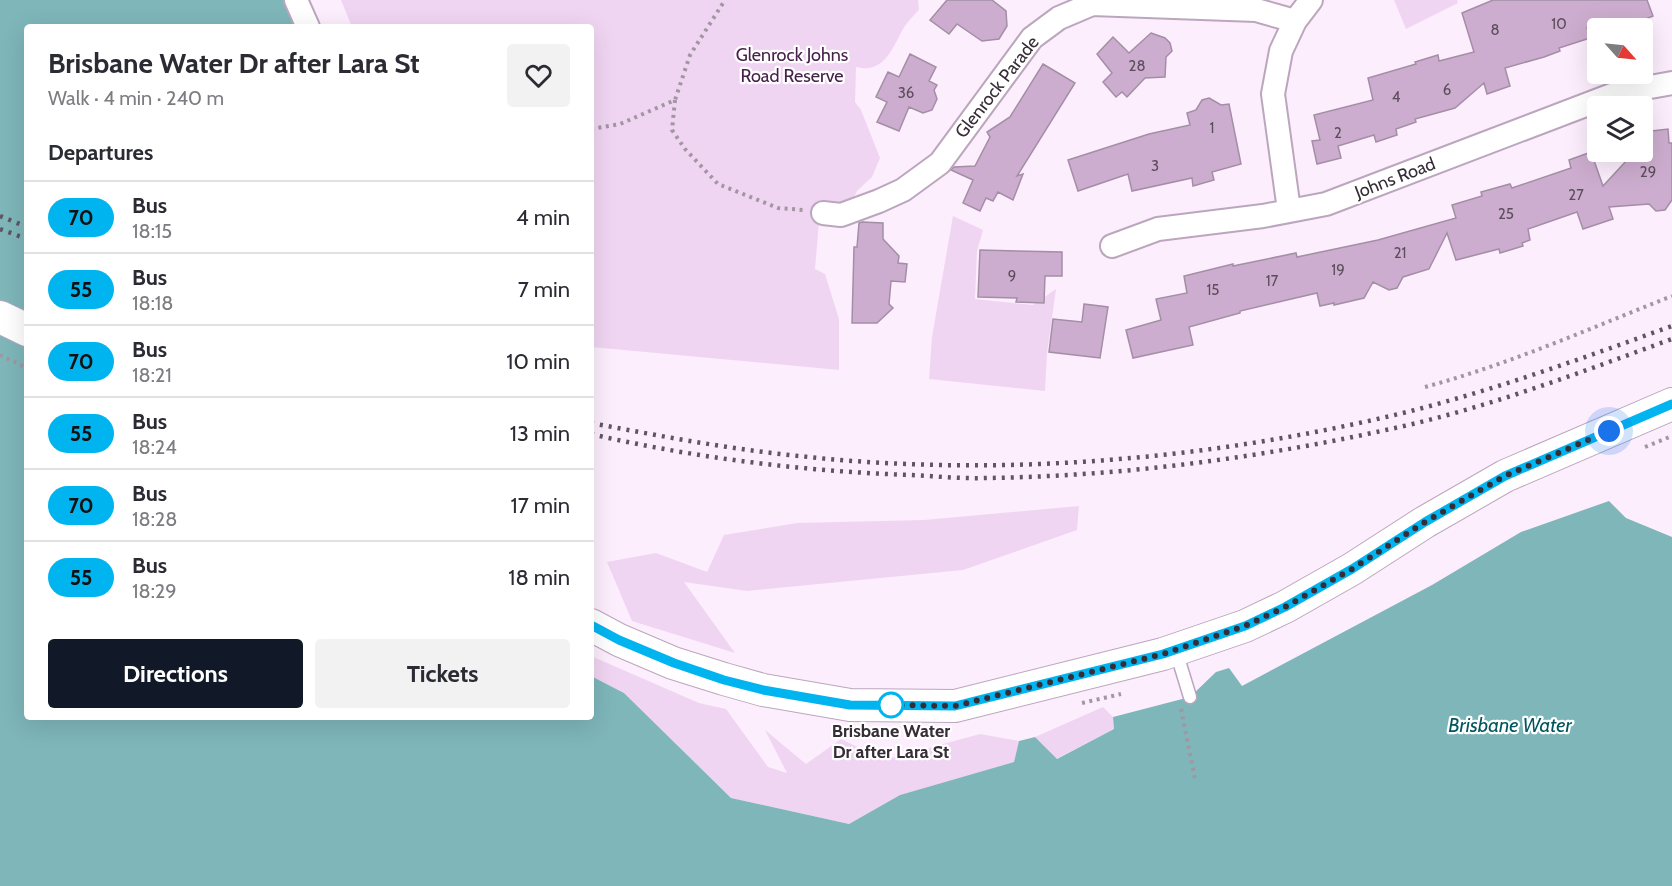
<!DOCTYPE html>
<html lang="en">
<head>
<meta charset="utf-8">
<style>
  body { margin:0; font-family:Cabin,sans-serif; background:#f2f2f3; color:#2b2b33; height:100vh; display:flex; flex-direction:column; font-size:22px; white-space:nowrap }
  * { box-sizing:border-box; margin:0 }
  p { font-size:20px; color:#7c7c81 }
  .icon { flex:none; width:33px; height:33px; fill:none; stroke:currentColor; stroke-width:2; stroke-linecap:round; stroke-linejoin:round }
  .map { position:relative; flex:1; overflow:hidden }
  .sheet { position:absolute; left:24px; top:24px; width:570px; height:696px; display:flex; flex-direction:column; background:#fff; border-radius:6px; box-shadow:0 6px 24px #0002 }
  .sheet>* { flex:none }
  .badge { padding:0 12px; border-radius:20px; font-size:21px; line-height:39px }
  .needle { width:39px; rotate:117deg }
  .controls { position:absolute; left:1587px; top:18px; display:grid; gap:12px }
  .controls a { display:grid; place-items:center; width:66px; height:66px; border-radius:6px; background:#fff; box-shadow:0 6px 24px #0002; font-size:30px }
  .you { position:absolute; width:30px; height:30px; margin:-15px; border:4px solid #fff; border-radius:50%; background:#1a73e8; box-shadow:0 0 0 9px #1a73e833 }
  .map>.badge { position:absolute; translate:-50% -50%; box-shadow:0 0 0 3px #fff }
  h2 { padding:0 24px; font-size:22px; line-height:54px }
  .round { display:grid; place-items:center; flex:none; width:63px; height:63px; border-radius:6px; background:#f2f2f3 }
  .summary { display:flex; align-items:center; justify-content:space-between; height:102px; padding:0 24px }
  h1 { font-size:28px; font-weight:800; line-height:45px }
  .action { display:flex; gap:12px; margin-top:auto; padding:12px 24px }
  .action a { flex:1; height:69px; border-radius:6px; background:#111827; color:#fff; font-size:24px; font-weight:800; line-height:69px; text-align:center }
  .action a+a { background:#f2f2f3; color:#2b2b33 }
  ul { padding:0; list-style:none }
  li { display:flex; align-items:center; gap:18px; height:72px; padding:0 24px; border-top:2px solid #e1e1e2 }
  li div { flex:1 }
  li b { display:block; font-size:22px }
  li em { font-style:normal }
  li .badge { min-width:66px; font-weight:700; text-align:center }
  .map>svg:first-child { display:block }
  .green { fill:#f0d5f2 }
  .water { fill:#7eb6ba }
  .building { fill:#cdadcf; stroke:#a38ea5; stroke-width:1.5 }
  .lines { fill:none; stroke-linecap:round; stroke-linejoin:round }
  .lane-casing { stroke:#bca6be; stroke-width:15 }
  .street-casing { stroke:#bca6be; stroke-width:26 }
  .secondary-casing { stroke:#bca6be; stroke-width:34 }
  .path { stroke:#a296a2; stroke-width:4; stroke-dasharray:3 4.5; stroke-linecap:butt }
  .lane { stroke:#fff; stroke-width:12 }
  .street { stroke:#fff; stroke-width:22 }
  .secondary { stroke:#fff; stroke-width:32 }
  .rail { stroke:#5f5560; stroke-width:4.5; stroke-dasharray:3 6; stroke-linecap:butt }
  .line-casing { stroke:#fff; stroke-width:14 }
  .line { stroke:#00b5ef; stroke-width:9 }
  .walk { stroke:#362d36; stroke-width:6; stroke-dasharray:0 10.8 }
  .stop-dot { fill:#fff; stroke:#00b5ef; stroke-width:3 }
  .labels { text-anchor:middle; stroke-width:4.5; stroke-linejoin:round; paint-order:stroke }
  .number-label { font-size:15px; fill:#5c4d5c }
  .park-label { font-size:18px; fill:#48204c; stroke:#fff }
  .street-label { font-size:18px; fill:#362d36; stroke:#fff }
  .stop-label { font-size:18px; font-weight:bold; fill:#362d36; stroke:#fff }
  .water-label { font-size:20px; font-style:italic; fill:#00565c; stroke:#fff }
</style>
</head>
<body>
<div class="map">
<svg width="1672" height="886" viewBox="0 0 1672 886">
  <rect width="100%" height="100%" fill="#fceefd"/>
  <!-- green -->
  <path class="green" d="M341 0H918L919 10C913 16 907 22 903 29 892 49 884 74 856 67L855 102 861 110 880 158 872 177 857 191 851 203 819 222 815 269 825 274 839 319V370L591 347V27H352Z
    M1394 0H1457L1458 3 1406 29Z
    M953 216 983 230 977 251 975 299 1033 305 1056 289 1047 353 1045 391 929 379 932 337Z
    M1079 506 1077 530 963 570 747 591 684 582 735 653 632 621 607 562 656 553 707 572 724 535 797 523 924 520Z
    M591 656 699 703 726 709 768 767 787 773 765 730 806 764 841 739 884 760 980 734 1019 741 1014 762 900 795 849 824 731 798 624 693 591 676Z
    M1103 707 1113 717 1114 729 1056 759 1035 737Z"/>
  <!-- water -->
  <path class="water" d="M0 0H287L300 27H27V717H591V676L624 693 731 798 849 824 900 795 1014 762 1019 741 1035 737 1057 759 1114 729 1113 717 1190 697 1216 672 1229 668 1242 686 1432 585 1521 532 1609 501 1626 518 1672 537V886H0Z"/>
  <!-- building -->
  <path class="building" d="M947 0H992L1006 11 1007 26 999 39 982 41 957 24 949 34 930 20Z
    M1493 0H1647L1653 16 1622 28H1587L1590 38 1559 48 1560 51 1544 57 1505 68 1510 86 1487 94 1484 83 1455 108 1415 119 1416 122 1396 129 1397 135 1376 142 1374 135 1338 146 1341 158 1317 164 1312 141 1320 140 1314 115 1373 100 1368 78 1416 64 1415 62 1438 55 1439 61 1474 52 1462 13Z
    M1151 33 1165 38 1170 43 1172 51 1166 57 1165 77 1145 78 1127 97 1122 92 1116 97 1103 82 1112 73 1097 54 1113 37 1129 53Z
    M910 54 936 67 929 81 937 85 934 90 937 99 932 110 923 113 909 107 899 131 877 122 887 102 876 97 888 72 899 77Z
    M1043 64 1075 83 1017 176 1023 174 1013 200 998 192 993 201 986 198 980 211 963 203 973 180 951 170 954 167 975 166 990 137 987 132 1010 117Z
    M1209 98 1221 105 1229 104 1241 164 1212 172 1214 180 1193 186 1192 178 1132 191 1128 174 1078 191 1068 160 1149 134 1190 125 1187 113 1196 110 1202 100Z
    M1668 129 1669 143H1672V200L1665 210 1656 211 1649 204 1609 207 1613 219 1583 229 1577 212 1528 229 1530 240 1522 243 1523 246 1500 253 1499 249 1456 260 1447 233 1429 269 1403 277 1397 288 1389 290 1373 282 1364 298 1334 305V303L1320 306 1317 293 1240 311V313L1189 327 1193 345 1133 358 1126 330 1161 320 1156 299 1187 293 1184 276 1233 264V266L1296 253 1297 257 1378 240 1456 218 1452 205 1482 196 1481 192 1510 184 1512 188 1571 168 1569 160 1591 152 1603 186 1628 159 1648 157 1644 132Z
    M862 222 883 223V239L899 256 898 263 907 264 905 282 891 281 889 304 893 308 877 323H852L854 247H857L859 223Z
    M980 250 1062 252V276H1045L1044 303 1016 302 1017 298 978 297Z
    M1084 304 1108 307 1100 358 1049 352 1053 319 1082 322Z"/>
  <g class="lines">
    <!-- lane casing -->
    <g class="lane-casing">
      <path id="lane" d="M1176 651 1190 697"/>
    </g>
    <!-- street casing -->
    <g class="street-casing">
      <path id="street" d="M296 0 308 27
        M1289 210 1273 94 1281 51 1295 21 1311 0
        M823 213 841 215 879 201 903 190 940 163 1032 38 1059 18 1092 4 1256 10 1295 21
        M1112 246 1158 229 1263 216 1326 204 1617 93 1672 83"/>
    </g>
    <!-- secondary casing -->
    <g class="secondary-casing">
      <path id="secondary" d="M0 317 27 330
        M591 625 619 640 673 663 724 679 763 690 850 705 955 706 1163 654 1245 626 1285 607 1352 569 1425 522 1505 476 1672 404"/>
    </g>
    <!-- path -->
    <path class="path" d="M675 100 672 130 685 149 718 184 778 208 804 210
      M591 129 620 124 675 100 690 55 725 0
      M0 355 27 368
      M1425 387C1510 364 1591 328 1672 296
      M1645 447 1672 436
      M1082 703 1121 694
      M1181 709 1195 779"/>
    <!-- lane -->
    <use href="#lane" class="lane"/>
    <!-- street -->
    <use href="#street" class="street"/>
    <!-- secondary -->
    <use href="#secondary" class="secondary"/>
    <!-- rail -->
    <path class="rail" d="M0 216 27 227
      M0 229 27 239
      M591 423C660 436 729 449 799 456 999 478 1208 460 1403 413 1495 390 1583 358 1672 326
      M591 434C695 458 802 471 909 475 935 476 961 479 987 478 1126 476 1267 457 1404 426 1495 405 1584 371 1672 339"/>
  </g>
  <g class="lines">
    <!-- line casing -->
    <g class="line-casing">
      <path id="line" d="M591 625 619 640 674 663 724 680 763 690 850 705 955 706 1163 654 1245 626 1285 607 1352 569 1425 522 1505 476 1672 404"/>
    </g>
    <!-- line -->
    <use href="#line" class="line"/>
    <!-- walk -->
    <path class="walk" d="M891 705 955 706 1163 654 1245 626 1285 607 1352 569 1425 522 1505 476 1609 431"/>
  </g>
  <!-- markers -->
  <circle class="stop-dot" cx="891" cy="705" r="12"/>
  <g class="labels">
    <!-- number labels -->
    <g class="number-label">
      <text x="1559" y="29">10</text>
      <text x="1495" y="35">8</text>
      <text x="1137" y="71">28</text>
      <text x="1447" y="95">6</text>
      <text x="906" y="98">36</text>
      <text x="1396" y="102">4</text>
      <text x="1212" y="133">1</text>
      <text x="1338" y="138">2</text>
      <text x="1155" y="171">3</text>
      <text x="1648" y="177">29</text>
      <text x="1576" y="200">27</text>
      <text x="1506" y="219">25</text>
      <text x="1400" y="258">21</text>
      <text x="1338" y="275">19</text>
      <text x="1012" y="281">9</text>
      <text x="1272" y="286">17</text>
      <text x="1213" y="295">15</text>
    </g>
    <!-- park labels -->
    <g class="park-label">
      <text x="792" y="61">Glenrock Johns<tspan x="792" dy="21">Road Reserve</tspan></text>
    </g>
    <!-- street labels -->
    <g class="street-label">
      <text transform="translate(997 87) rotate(-52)" y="6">Glenrock Parade</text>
      <text transform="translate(1395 178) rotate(-21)" y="6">Johns Road</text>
    </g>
    <!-- stop labels -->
    <g class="stop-label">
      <text x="891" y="737">Brisbane Water<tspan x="891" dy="21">Dr after Lara St</tspan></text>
    </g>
    <!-- water labels -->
    <g class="water-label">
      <text x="1510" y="732">Brisbane Water</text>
    </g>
  </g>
</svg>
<div class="controls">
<a><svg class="needle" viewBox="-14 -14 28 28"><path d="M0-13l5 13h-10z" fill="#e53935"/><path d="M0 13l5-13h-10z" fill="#7c7c81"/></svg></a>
<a><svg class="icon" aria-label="layers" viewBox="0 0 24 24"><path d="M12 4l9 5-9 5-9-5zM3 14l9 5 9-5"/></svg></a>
</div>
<div class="you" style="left:1609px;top:431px"></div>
<section class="sheet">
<div class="summary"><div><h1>Brisbane Water Dr after Lara St</h1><p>Walk · 4 min · 240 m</p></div><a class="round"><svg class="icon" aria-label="heart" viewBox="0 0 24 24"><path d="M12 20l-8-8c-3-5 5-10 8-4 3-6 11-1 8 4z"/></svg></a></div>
<h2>Departures</h2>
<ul>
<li><span class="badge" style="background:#00b5ef;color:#111">70</span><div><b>Bus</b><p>18:15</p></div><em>4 min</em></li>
<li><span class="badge" style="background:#00b5ef;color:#111">55</span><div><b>Bus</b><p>18:18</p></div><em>7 min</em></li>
<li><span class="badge" style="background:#00b5ef;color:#111">70</span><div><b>Bus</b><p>18:21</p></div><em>10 min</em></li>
<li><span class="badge" style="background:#00b5ef;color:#111">55</span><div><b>Bus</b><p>18:24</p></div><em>13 min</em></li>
<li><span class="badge" style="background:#00b5ef;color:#111">70</span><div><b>Bus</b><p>18:28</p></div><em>17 min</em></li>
<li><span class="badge" style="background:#00b5ef;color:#111">55</span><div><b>Bus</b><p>18:29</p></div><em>18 min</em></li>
</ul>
<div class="action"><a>Directions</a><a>Tickets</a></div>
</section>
</div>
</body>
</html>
